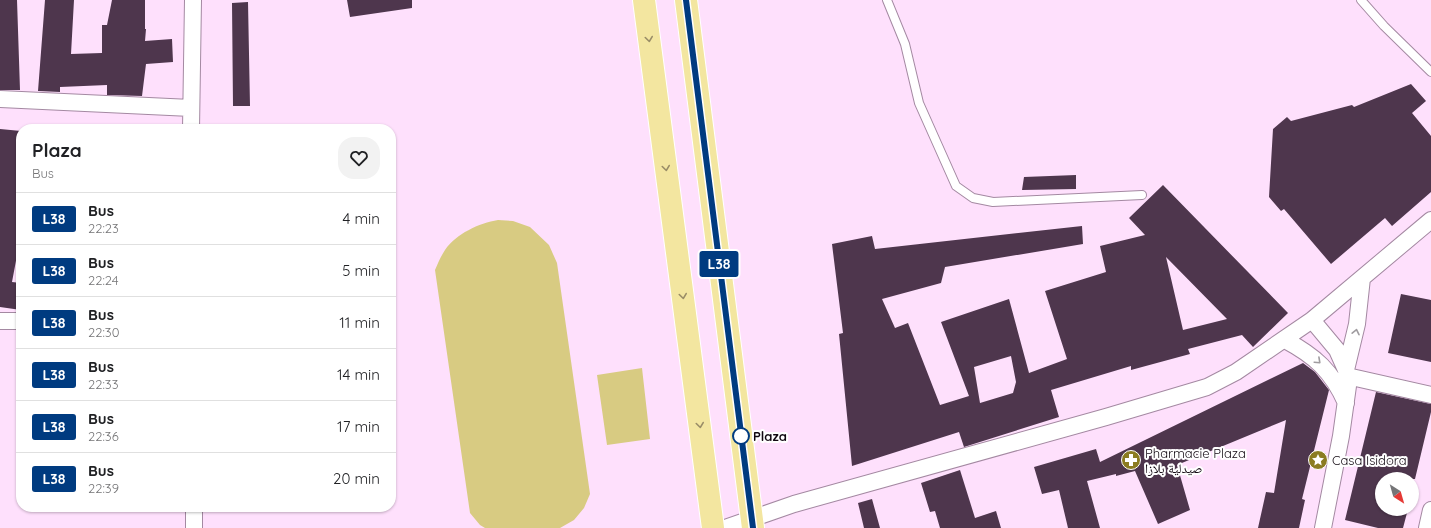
<!DOCTYPE html>
<html lang="en">
<head>
<meta charset="utf-8">
<style>
  body { margin:0; font-family:Quicksand,"Noto Naskh Arabic",sans-serif; background:#f2f2f2; color:#202124; height:100vh; display:flex; flex-direction:column; font-size:15px; white-space:nowrap }
  * { box-sizing:border-box; margin:0 }
  p { font-size:13px; color:#757577 }
  .icon { flex:none; width:22px; height:22px; fill:none; stroke:currentColor; stroke-width:2; stroke-linecap:round; stroke-linejoin:round }
  .map { position:relative; flex:1; overflow:hidden }
  .panel { position:absolute; left:16px; top:124px; width:380px; height:388px; display:flex; flex-direction:column; background:#fff; border-radius:16px; box-shadow:0 1px 3px #0004 }
  .panel>* { flex:none }
  .badge { padding:0 8px; border-radius:3px; font-size:14px; line-height:26px }
  .needle { width:26px; rotate:143deg }
  .buttons { position:absolute; left:1375px; top:472px; display:grid; gap:8px }
  .buttons a { display:grid; place-items:center; width:44px; height:44px; border-radius:50%; background:#fff; box-shadow:0 1px 3px #0004; font-size:20px }
  .map>.badge { position:absolute; translate:-50% -50%; box-shadow:0 0 0 2px #fff }
  .round { display:grid; place-items:center; flex:none; width:42px; height:42px; border-radius:16px; background:#f2f2f2 }
  .summary { display:flex; align-items:center; justify-content:space-between; height:68px; padding:0 16px }
  h1 { font-size:19px; font-weight:700; line-height:30px }
  ul { padding:0; list-style:none }
  li { display:flex; align-items:center; gap:12px; height:52px; padding:0 16px; border-top:1px solid #e0e0e0 }
  li div { flex:1 }
  li b { display:block; font-size:15px }
  li em { font-style:normal }
  li .badge { min-width:44px; font-weight:700; text-align:center }
  .map>svg:first-child { display:block }
  .green { fill:#d8cb82 }
  .building { fill:#4e364d; fill-rule:evenodd }
  .lines { fill:none; stroke-linecap:round; stroke-linejoin:round }
  .service-casing { stroke:#a489a2; stroke-width:10 }
  .minor-casing { stroke:#a489a2; stroke-width:18 }
  .primary-casing { stroke:#fff; stroke-width:24 }
  .service { stroke:#fff; stroke-width:8 }
  .minor { stroke:#fff; stroke-width:16 }
  .primary { stroke:#f3e6a0; stroke-width:22 }
  .oneway { stroke:#998d67 }
  .oneway2 { stroke:#a09ca0 }
  .line-casing { stroke:#fff; stroke-width:9 }
  .line { stroke:#003b80; stroke-width:6 }
  .stop-dot { fill:#fff; stroke:#003b80; stroke-width:2 }
  .labels { text-anchor:middle; stroke-width:4; stroke-linejoin:round; paint-order:stroke }
  .stop-label { font-size:13px; font-weight:bold; fill:#110811; stroke:#fff; text-anchor:start }
  .poi-label { font-size:13px; fill:#110811; stroke:#fff; text-anchor:start }
</style>
</head>
<body>
<div class="map">
<svg width="1431" height="528" viewBox="0 0 1431 528">
  <rect width="100%" height="100%" fill="#fee0fc"/>
  <!-- green -->
  <path class="green" d="M498 220 513 221 530 227 549 245 557 263 590 494 584 508 574 520 560 528H485L480 525 470 513 435 270C438 263 441 256 445 250 456 234 479 223 498 220Z
    M642 368 650 439 607 445 597 375Z"/>
  <!-- building -->
  <path class="building" d="M0 0H17L20 90H0Z
    M45 0H74L71 54 102 53V25H107L112 0H145V29H146L145 41 172 39 173 62 146 64 142 96 107 95V85L60 87V92L38 91Z
    M347 0H412V8L350 17Z
    M248 2 250 106H233L232 3Z
    M1411 84 1426 101 1412 113 1431 136V192L1392 226 1385 218 1331 264 1284 209 1281 211 1269 197 1273 129 1287 117 1291 121 1352 105 1354 107Z
    M0 129 21 131V250H18L12 282 21 283V310L0 307Z
    M1076 175V189L1022 190 1024 177Z
    M1163 185 1288 313 1253 347 1242 335 1188 349 1190 354 1131 370V366L1051 390 1059 417 964 447 959 432 852 466 839 334 843 333 832 244 872 236 875 249 1082 226 1083 244 945 267 941 283 882 299 895 328 908 323 940 405 969 396 941 322 1009 299 1029 373 1067 359 1045 291 1106 272 1100 246 1145 235 1129 218ZM1166 257 1227 319 1183 330ZM1011 356 1016 382 1013 393 980 403 974 367Z
    M1401 294 1431 300V362L1388 353Z
    M1303 363 1315 372 1329 390 1302 499 1305 500 1299 528H1258L1266 492 1274 493 1286 420 1177 465 1190 510 1158 524 1135 471 1116 476V474L1087 481 1100 528H1068L1059 490 1042 494 1034 467 1096 449 1100 462Z
    M1376 392 1431 404V412L1415 479H1382V509H1408L1403 528H1378L1345 520Z
    M960 470 975 518 996 511 1001 528H940L935 511 930 512 921 483Z
    M872 499 880 528H864L858 503Z"/>
  <g class="lines">
    <!-- service casing -->
    <g class="service-casing">
      <path id="service" d="M887 0 905 44 919 103 956 186 973 198 993 202 1142 195
        M1361 0 1384 26 1431 72"/>
    </g>
    <!-- minor casing -->
    <g class="minor-casing">
      <path id="minor" d="M0 99 191 108
        M191 129 193 0
        M1312 320 1337 350 1346 370 1348 386 1341 436 1323 528
        M0 321H21
        M1285 340C1315 356 1332 371 1346 403
        M1346 370 1357 324 1362 278
        M1347 376 1431 395
        M194 507V528
        M725 528 794 504 1106 417 1207 387 1236 372 1312 320 1431 220
        M1427 528 1431 510"/>
    </g>
    <!-- primary casing -->
    <g class="primary-casing">
      <path id="primary" d="M644 0 713 528
        M686 0 753 528"/>
    </g>
    <!-- service -->
    <use href="#service" class="service"/>
    <!-- minor -->
    <use href="#minor" class="minor"/>
    <!-- primary -->
    <use href="#primary" class="primary"/>
  </g>
  <!-- one-way arrows -->
  <defs><path id="oneway-chevron" d="M-2-3.5L2.5 0L-2 3.5" fill="none" stroke-width="1.6" stroke-linecap="round" stroke-linejoin="round"/></defs>
  <g class="oneway">
    <use href="#oneway-chevron" transform="translate(649 39) rotate(82)"/>
    <use href="#oneway-chevron" transform="translate(666 168) rotate(82)"/>
    <use href="#oneway-chevron" transform="translate(683 296) rotate(82)"/>
    <use href="#oneway-chevron" transform="translate(700 425) rotate(82)"/>
  </g>
  <g class="oneway2">
    <use href="#oneway-chevron" transform="translate(1356 332) rotate(-78)"/>
    <use href="#oneway-chevron" transform="translate(1318 361) rotate(43)"/>
  </g>
  <g class="lines">
    <!-- line casing -->
    <g class="line-casing">
      <path id="line" d="M686 0 753 528"/>
    </g>
    <!-- line -->
    <use href="#line" class="line"/>
  </g>
  <!-- icons -->
  <defs>
    <g id="pharmacy-disc" transform="scale(1)"><circle r="9.5" fill="#8b7c22" stroke="#fff"/><path d="M-2-6h4v4h4v4h-4v4h-4v-4h-4v-4h4Z" fill="#fff"/></g>
    <g id="sight-disc" transform="scale(1)"><circle r="9.5" fill="#8b7c22" stroke="#fff"/><path d="M0-6L1.8-2.2L6-1.7L2.9 1.2L3.7 5.4L0 3.3L-3.7 5.4L-2.9 1.2L-6-1.7L-1.8-2.2Z" fill="#fff"/></g>
  </defs>
  <g fill-rule="evenodd">
    <use href="#pharmacy-disc" x="1131" y="460"/>
    <use href="#sight-disc" x="1318" y="460"/>
  </g>
  <!-- markers -->
  <circle class="stop-dot" cx="741" cy="436" r="8"/>
  <g class="labels">
    <!-- stop labels -->
    <g class="stop-label">
      <text x="753" y="441">Plaza</text>
    </g>
    <!-- poi labels -->
    <g class="poi-label">
      <text x="1145" y="458">Pharmacie Plaza<tspan x="1145" dy="15">صيدلية بلازا</tspan></text>
      <text x="1332" y="465">Casa Isidora</text>
    </g>
  </g>
</svg>
<div class="buttons">
<a><svg class="needle" viewBox="-14 -14 28 28"><path d="M0-13l5 13h-10z" fill="#e53935"/><path d="M0 13l5-13h-10z" fill="#757577"/></svg></a>
</div>
<b class="badge" style="left:719px;top:264px;background:#003b80;color:#fff">L38</b>
<section class="panel">
<div class="summary"><div><h1>Plaza</h1><p>Bus</p></div><a class="round"><svg class="icon" aria-label="heart" viewBox="0 0 24 24"><path d="M12 20l-8-8c-3-5 5-10 8-4 3-6 11-1 8 4z"/></svg></a></div>
<ul>
<li><span class="badge" style="background:#003b80;color:#fff">L38</span><div><b>Bus</b><p>22:23</p></div><em>4 min</em></li>
<li><span class="badge" style="background:#003b80;color:#fff">L38</span><div><b>Bus</b><p>22:24</p></div><em>5 min</em></li>
<li><span class="badge" style="background:#003b80;color:#fff">L38</span><div><b>Bus</b><p>22:30</p></div><em>11 min</em></li>
<li><span class="badge" style="background:#003b80;color:#fff">L38</span><div><b>Bus</b><p>22:33</p></div><em>14 min</em></li>
<li><span class="badge" style="background:#003b80;color:#fff">L38</span><div><b>Bus</b><p>22:36</p></div><em>17 min</em></li>
<li><span class="badge" style="background:#003b80;color:#fff">L38</span><div><b>Bus</b><p>22:39</p></div><em>20 min</em></li>
</ul>
</section>
</div>
</body>
</html>
